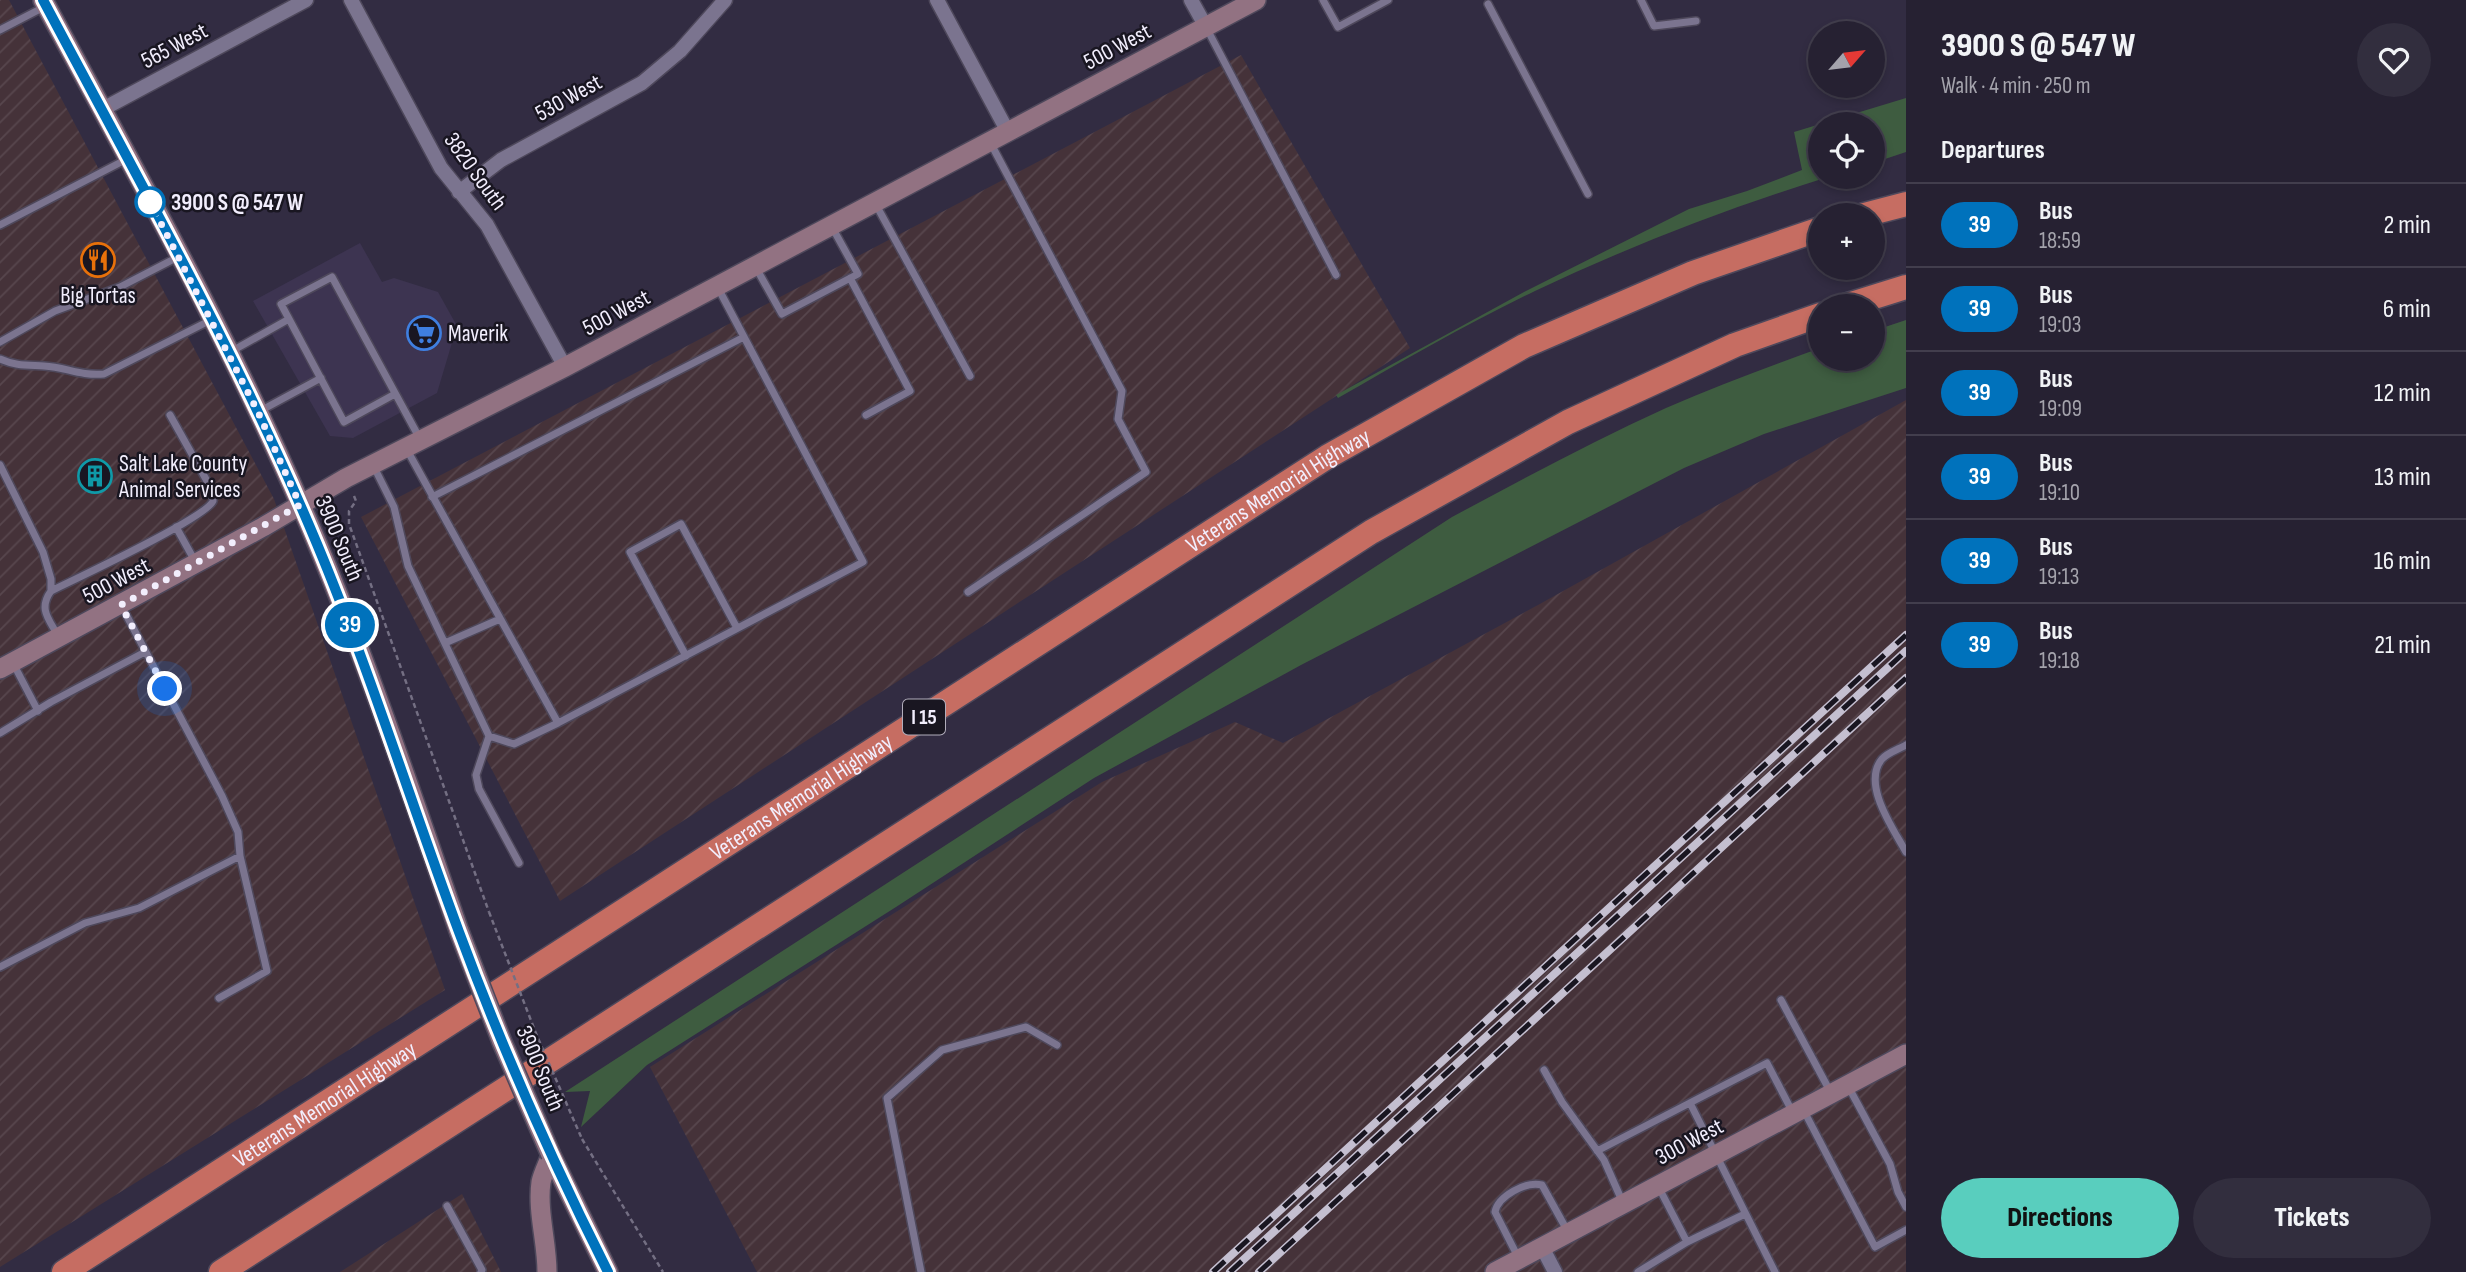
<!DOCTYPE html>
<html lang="en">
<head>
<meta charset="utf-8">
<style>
  body { margin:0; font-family:"Sofia Sans Condensed",sans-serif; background:#322e3e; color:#f1f3f6; height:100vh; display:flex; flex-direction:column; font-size:26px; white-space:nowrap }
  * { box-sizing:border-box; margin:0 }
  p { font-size:23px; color:#a4a3ac }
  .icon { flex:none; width:38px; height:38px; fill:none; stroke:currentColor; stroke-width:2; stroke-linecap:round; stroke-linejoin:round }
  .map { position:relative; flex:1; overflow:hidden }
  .side { display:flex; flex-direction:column; background:#262132; width:560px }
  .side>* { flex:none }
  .badge { padding:0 14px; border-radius:23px; font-size:24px; line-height:46px }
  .needle { width:46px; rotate:62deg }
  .controls { position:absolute; left:1808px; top:21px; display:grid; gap:14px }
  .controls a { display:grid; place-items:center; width:77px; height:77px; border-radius:50%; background:#262132; box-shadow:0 4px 10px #0003,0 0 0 2px #423e4d; font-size:35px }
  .you { position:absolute; width:35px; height:35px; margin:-18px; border:5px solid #fff; border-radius:50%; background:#1a73e8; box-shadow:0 0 0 10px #1a73e833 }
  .map>.badge { position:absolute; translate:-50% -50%; box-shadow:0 0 0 4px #fff }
  h2 { padding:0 35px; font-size:26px; line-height:63px }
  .round { display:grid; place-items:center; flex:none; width:74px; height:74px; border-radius:37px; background:#322e3e }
  .head { display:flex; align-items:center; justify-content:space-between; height:119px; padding:0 35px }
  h1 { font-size:33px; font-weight:800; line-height:52px }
  .cta { display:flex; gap:14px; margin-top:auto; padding:14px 35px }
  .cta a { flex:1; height:80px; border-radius:42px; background:#59cebe; color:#111; font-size:28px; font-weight:800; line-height:80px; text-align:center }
  .cta a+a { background:#322e3e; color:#f1f3f6 }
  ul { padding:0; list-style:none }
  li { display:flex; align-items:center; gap:21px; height:84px; padding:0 35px; border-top:2px solid #423e4d }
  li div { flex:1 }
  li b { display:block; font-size:26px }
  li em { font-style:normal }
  li .badge { min-width:77px; font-weight:700; text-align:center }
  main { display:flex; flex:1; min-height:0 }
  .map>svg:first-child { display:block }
  .built { fill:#3d3451 }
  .industrial { fill:url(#industrial-furrows) }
  .grass { fill:#3e5c40 }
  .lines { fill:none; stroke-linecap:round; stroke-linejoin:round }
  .lane-casing { stroke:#4e485b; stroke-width:10 }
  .street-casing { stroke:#4e485b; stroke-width:17 }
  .secondary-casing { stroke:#4e485b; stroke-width:22 }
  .highway-casing { stroke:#4e485b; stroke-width:27 }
  .path { stroke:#746f83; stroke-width:2.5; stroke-dasharray:5 3.5; stroke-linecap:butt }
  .lane { stroke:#7b748f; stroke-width:7 }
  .street { stroke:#7b748f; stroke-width:14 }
  .secondary { stroke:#927282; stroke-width:19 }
  .highway { stroke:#c66d62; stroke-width:24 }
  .rail-casing { stroke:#c4bfd0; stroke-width:8 }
  .rail { stroke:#191621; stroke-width:5; stroke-dasharray:16; stroke-linecap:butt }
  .secondary-bridge-casing { stroke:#4e485b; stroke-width:22; stroke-linecap:butt }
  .path-bridge { stroke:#746f83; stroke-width:2.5; stroke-dasharray:5 3.5; stroke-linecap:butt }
  .secondary-bridge { stroke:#927282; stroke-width:19 }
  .line-casing { stroke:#fff; stroke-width:16 }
  .line { stroke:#0072bc; stroke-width:10 }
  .walk { stroke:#f2eefd; stroke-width:7; stroke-dasharray:0 12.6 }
  .stop-dot { fill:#fff; stroke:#0072bc; stroke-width:3.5 }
  .labels { text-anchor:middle; stroke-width:5; stroke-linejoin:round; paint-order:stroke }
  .shield { fill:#191621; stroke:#b1adbb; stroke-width:2 }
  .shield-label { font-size:21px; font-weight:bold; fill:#f2eefd }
  .street-label { font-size:23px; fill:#f2eefd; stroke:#191621 }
  .stop-label { font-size:23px; font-weight:bold; fill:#f2eefd; stroke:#191621; text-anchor:start }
  .poi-label { font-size:23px; fill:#f2eefd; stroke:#191621; text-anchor:start }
</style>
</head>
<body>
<main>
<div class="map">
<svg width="1906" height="1272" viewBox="0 0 1906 1272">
  <defs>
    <pattern id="industrial-furrows" width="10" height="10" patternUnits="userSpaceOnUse" patternTransform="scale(1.75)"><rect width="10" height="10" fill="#453239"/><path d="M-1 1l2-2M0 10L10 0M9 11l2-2" fill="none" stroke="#57464d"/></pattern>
  </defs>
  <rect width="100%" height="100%" fill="#322c42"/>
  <!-- built -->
  <path class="built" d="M360 243 382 282 394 278 438 292 457 326 437 393 353 438 330 436 253 301Z"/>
  <!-- industrial -->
  <path class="industrial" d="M0 0H9L274 499 445 990 0 1267Z
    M1241 55 1410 348 560 901 361 517Z
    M1906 400V1272H757L650 1067 1102 782 1235 722 1283 743 1538 605Z
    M462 1194 501 1272H340Z"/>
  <!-- grass -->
  <path class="grass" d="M1906 98V152L1873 163 1872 124H1820V177H1828C1728 208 1630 246 1535 291 1468 323 1403 361 1338 398L1336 395 1524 292 1689 209 1747 191 1802 170 1794 132Z
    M1906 320V388L1764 434 1684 468 1301 665 1094 778 896 907 647 1065 581 1127 590 1091 565 1092 1452 517C1523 479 1593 441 1666 408 1717 386 1768 367 1820 348V359H1872L1873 331Z"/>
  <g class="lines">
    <!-- lane casing -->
    <g class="lane-casing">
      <path id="lane" d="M1323 0 1338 27 1388 0
        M1641 0 1654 26 1696 21
        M1488 4 1588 194
        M1206 27 1336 275
        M0 30 46 6
        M875 203 970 376
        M0 225 127 159
        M755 266 782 314 858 274 832 227
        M850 278 910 391 866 415
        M0 342 55 311 120 287 178 257
        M232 351 289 319
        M0 359C15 366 28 365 44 366 66 367 79 376 104 374L211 320
        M395 394 344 422 281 304 332 277 420 439
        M260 411 321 378
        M406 448 558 723 863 562 717 286
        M0 465 43 552 51 579V591C38 609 49 619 58 636
        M373 465 394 507 408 566 489 736 514 744 558 723
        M432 497 744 337
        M176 527 196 563
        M51 591C75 579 206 518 213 501 213 500 213 491 212 490L170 415
        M968 592 1146 472 1118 419 1122 391 990 142
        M445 643 500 619
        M686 656 630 552 681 524 737 628
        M14 665 38 711
        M0 733 51 702 145 652
        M489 736 476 775 479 789 519 863
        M1906 745C1899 749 1887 753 1882 759 1861 784 1894 830 1906 852
        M0 967 85 923 139 908 240 856 238 832 222 796 121 605
        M219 998 267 971 240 856
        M1781 1000 1831 1093
        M1544 1070 1562 1102 1604 1160 1623 1203
        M1848 1086 1890 1164 1898 1192 1906 1207
        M1690 1103 1775 1272
        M1804 1111 1875 1247 1906 1230
        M1597 1151 1767 1063 1793 1113
        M1658 1186 1687 1242
        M447 1206 482 1270 481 1272
        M1519 1259 1495 1212C1498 1196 1526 1181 1542 1185L1568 1232
        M921 1272 887 1098 942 1050 1026 1027 1057 1045
        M1638 1272 1687 1242 1745 1214"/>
    </g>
    <!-- street casing -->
    <g class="street-casing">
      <path id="street" d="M351 0 441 168 487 225 565 367
        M937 0 1008 132
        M1191 0 1206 27
        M101 110 306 0
        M459 192 501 160 642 83 680 51 725 0
        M1542 1247 1555 1272"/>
    </g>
    <!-- secondary casing -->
    <g class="secondary-casing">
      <path id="secondary" d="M43 0C139 178 239 356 317 543 370 670 414 801 459 931
        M0 669 263 527 346 478 565 367 1256 0
        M551 1155 608 1272
        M547 1272C547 1242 537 1211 541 1182 543 1173 548 1164 551 1155
        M1495 1272 1906 1054"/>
    </g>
    <!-- highway casing -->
    <g class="highway-casing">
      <g id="highway">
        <path d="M1864 215 1906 204"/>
        <path d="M1845 306 1906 287"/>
        <path id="s1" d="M64 1272 1327 457 1524 346 1693 273 1820 229"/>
        <path d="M221 1272 1371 532 1568 422 1735 345 1820 315"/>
      </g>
    </g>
    <!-- path -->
    <path class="path" d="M354 496 356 501 349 511V524L489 912
      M582 1139 663 1272"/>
    <!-- lane -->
    <use href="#lane" class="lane"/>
    <!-- street -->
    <use href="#street" class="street"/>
    <!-- secondary -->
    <use href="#secondary" class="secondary"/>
    <!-- highway -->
    <use href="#highway" class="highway"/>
    <!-- rail casing -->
    <g class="rail-casing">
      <path id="rail" d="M1213 1272 1906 635
        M1230 1272 1906 651
        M1259 1272 1906 678"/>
    </g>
    <!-- rail -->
    <use href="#rail" class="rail"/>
    <!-- secondary-bridge casing -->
    <g class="secondary-bridge-casing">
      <path id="secondary-bridge" d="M459 931 502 1042 551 1155"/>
    </g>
    <!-- path-bridge -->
    <path class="path-bridge" d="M489 912 537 1036 582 1139"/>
    <!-- secondary-bridge -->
    <use href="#secondary-bridge" class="secondary-bridge"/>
  </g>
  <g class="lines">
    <!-- line casing -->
    <g class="line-casing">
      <path id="line" d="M43 0C138 179 239 357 317 544 370 671 411 803 459 932 502 1048 552 1161 608 1272"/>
    </g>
    <!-- line -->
    <use href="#line" class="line"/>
    <!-- walk -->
    <path class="walk" d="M150 202 258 412 300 505 121 605 165 689"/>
  </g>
  <!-- icons -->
  <defs>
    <g id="restaurant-ring" transform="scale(1.75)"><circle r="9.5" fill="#191621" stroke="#e8710a" stroke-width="1.5"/><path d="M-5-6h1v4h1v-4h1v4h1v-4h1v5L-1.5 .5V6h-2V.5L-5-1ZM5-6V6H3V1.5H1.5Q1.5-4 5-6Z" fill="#e8710a"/></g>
    <g id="supermarket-ring" transform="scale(1.75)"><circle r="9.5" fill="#191621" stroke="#3f7fe0" stroke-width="1.5"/><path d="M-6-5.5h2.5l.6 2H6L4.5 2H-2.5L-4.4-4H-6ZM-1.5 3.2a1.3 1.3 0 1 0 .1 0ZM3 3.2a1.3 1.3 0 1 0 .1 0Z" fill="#3f7fe0"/></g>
    <g id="building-ring" transform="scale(1.75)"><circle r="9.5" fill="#191621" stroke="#0f9aa8" stroke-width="1.5"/><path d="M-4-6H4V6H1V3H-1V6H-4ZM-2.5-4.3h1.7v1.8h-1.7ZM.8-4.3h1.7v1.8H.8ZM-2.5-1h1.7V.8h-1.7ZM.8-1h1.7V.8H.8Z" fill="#0f9aa8"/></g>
  </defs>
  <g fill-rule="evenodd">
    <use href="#restaurant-ring" x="98" y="260"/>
    <use href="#supermarket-ring" x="424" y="333"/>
    <use href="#building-ring" x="95" y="476"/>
  </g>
  <!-- markers -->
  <circle class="stop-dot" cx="150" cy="202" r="14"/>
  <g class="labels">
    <!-- shield labels -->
    <rect class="shield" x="903" y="699.5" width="42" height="35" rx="5"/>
    <g class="shield-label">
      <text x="924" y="724">I 15</text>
    </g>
    <!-- street labels -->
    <g class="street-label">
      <text transform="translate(174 45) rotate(-28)" y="8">565 West</text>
      <text transform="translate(1117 46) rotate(-28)" y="8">500 West</text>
      <text transform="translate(568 97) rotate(-29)" y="8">530 West</text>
      <text transform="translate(476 171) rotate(54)" y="8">3820 South</text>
      <text transform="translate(616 312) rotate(-28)" y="8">500 West</text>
      <text dy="8" stroke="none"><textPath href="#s1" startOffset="1444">Veterans Memorial Highway</textPath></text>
      <text transform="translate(340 538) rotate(67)" y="8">3900 South</text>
      <text transform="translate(116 580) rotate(-28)" y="8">500 West</text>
      <text dy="8" stroke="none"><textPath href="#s1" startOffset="877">Veterans Memorial Highway</textPath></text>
      <text transform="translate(541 1068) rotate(67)" y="8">3900 South</text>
      <text dy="8" stroke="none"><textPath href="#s1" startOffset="310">Veterans Memorial Highway</textPath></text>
      <text transform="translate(1689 1141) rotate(-28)" y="8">300 West</text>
    </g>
    <!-- stop labels -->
    <g class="stop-label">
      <text x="171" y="210">3900 S @ 547 W</text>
    </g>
    <!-- poi labels -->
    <g class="poi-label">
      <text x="98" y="303" text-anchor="middle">Big Tortas</text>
      <text x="448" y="341">Maverik</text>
      <text x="119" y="471">Salt Lake County<tspan x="119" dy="26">Animal Services</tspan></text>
    </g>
  </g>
</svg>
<div class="controls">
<a><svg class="needle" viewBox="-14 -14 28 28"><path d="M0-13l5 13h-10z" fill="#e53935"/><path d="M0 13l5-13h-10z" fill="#a4a3ac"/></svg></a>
<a><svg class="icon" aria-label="locate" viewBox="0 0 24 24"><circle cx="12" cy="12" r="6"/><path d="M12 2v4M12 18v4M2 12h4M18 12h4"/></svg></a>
<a>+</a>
<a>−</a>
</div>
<div class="you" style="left:165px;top:689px"></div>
<b class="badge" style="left:350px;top:625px;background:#0072bc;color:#fff">39</b>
</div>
<section class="side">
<div class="head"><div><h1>3900 S @ 547 W</h1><p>Walk · 4 min · 250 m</p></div><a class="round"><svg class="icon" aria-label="heart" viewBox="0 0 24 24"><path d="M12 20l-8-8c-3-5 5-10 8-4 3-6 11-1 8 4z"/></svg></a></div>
<h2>Departures</h2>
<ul>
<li><span class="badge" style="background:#0072bc;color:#fff">39</span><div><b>Bus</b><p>18:59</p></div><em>2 min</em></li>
<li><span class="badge" style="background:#0072bc;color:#fff">39</span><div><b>Bus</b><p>19:03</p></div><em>6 min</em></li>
<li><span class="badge" style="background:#0072bc;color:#fff">39</span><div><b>Bus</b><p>19:09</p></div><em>12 min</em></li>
<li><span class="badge" style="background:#0072bc;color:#fff">39</span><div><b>Bus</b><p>19:10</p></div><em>13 min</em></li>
<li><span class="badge" style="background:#0072bc;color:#fff">39</span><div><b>Bus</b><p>19:13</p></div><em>16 min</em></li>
<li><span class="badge" style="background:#0072bc;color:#fff">39</span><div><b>Bus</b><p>19:18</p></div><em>21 min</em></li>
</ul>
<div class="cta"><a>Directions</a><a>Tickets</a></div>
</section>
</main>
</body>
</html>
